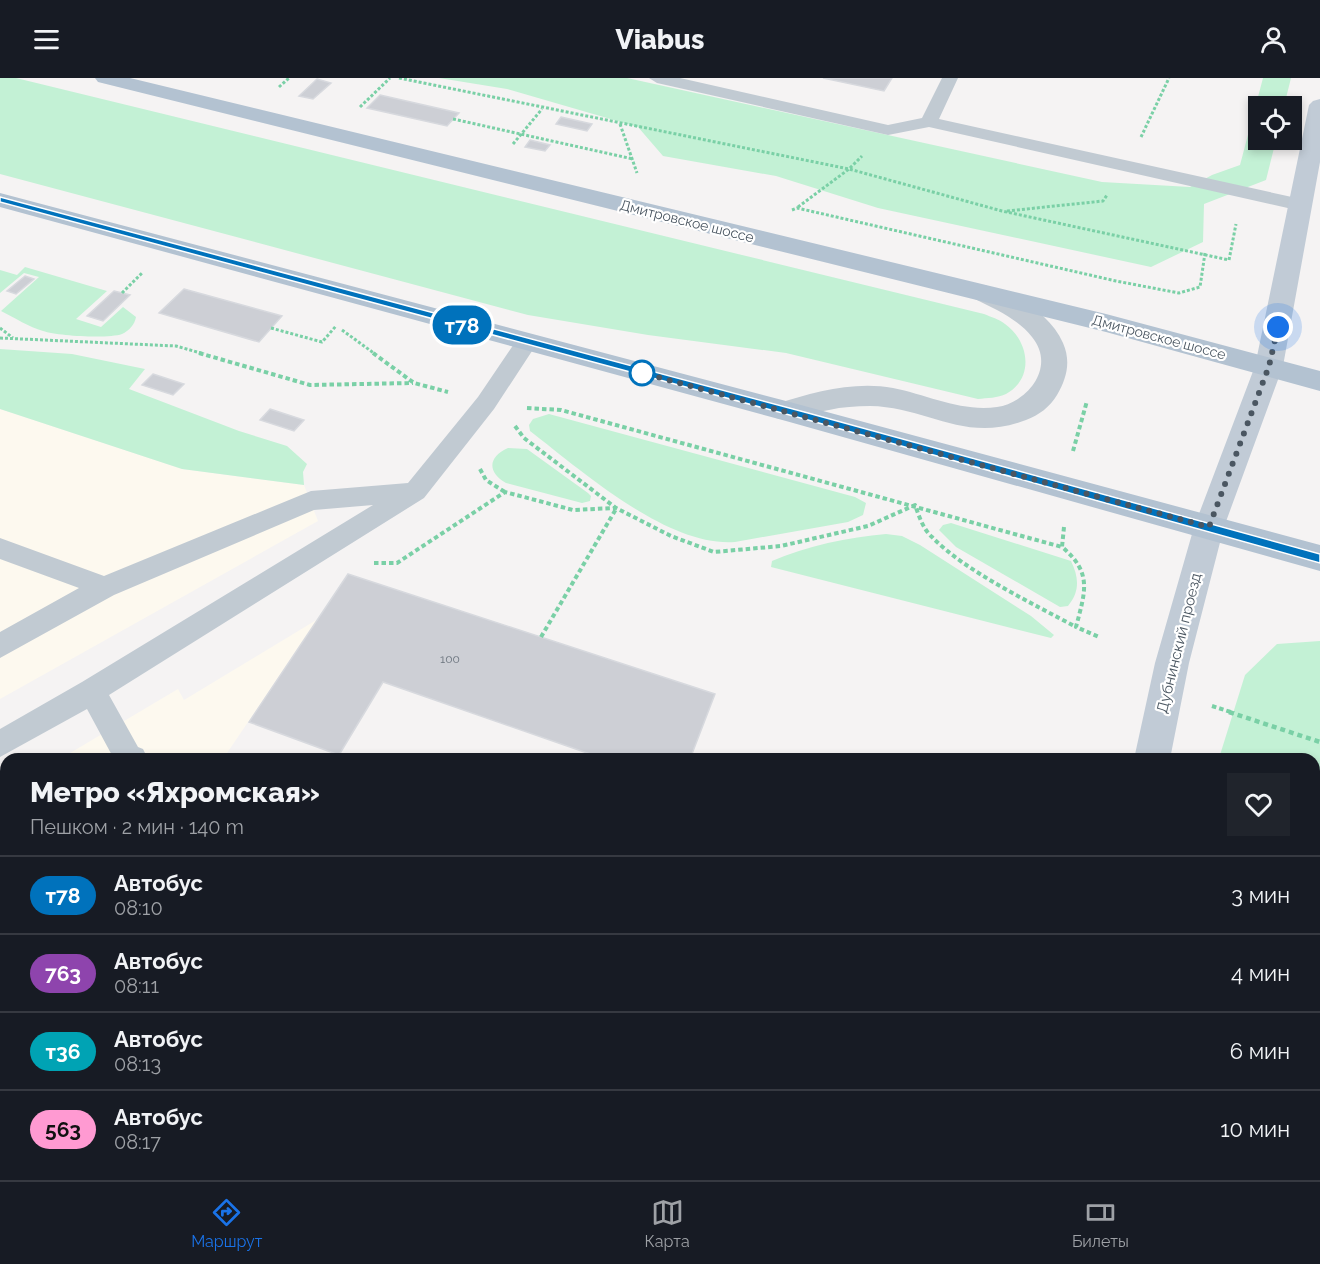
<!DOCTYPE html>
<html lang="ru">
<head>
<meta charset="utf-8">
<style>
  body { margin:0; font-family:Raleway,sans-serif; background:#20242c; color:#f1f3f6; height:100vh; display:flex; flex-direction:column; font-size:22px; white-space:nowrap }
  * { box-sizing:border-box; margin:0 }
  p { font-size:20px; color:#9ea1a6 }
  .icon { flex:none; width:33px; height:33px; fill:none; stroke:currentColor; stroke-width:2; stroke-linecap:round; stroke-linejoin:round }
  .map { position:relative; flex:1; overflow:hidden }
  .drawer { position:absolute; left:0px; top:675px; width:1320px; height:428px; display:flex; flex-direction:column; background:#171b24; border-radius:18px 18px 0 0; box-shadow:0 3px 9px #0003 }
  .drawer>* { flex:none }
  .badge { padding:0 12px; border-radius:20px; font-size:21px; line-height:39px }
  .fabs { position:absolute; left:1248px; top:18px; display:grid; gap:12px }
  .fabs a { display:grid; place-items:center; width:54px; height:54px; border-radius:0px; background:#171b24; box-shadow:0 3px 9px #0003; font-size:30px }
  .you { position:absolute; width:30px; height:30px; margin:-15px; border:4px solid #fff; border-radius:50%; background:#1a73e8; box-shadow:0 0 0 9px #1a73e833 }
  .map>.badge { position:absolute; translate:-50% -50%; box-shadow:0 0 0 3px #fff }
  .round { display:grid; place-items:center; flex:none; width:63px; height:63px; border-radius:0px; background:#20242c }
  .summary { display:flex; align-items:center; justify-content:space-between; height:102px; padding:0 30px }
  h1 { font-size:28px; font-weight:800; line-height:45px }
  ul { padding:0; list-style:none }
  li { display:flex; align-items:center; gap:18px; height:78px; padding:0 30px; border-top:2px solid #363941 }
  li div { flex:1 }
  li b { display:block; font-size:22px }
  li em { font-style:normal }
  li .badge { min-width:66px; font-weight:700; text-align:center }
  header { display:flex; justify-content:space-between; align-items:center; height:78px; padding:0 30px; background:#171b24; font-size:27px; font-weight:800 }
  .tabs { display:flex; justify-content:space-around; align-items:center; height:84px; border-top:2px solid #363941; background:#171b24; font-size:16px; color:#9ea1a6 }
  .tabs a { display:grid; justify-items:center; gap:3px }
  .tabs .selected { color:#1a73e8 }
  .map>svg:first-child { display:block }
  .commercial { fill:#fdf9ef }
  .green { fill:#c3f1d5 }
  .building { fill:#cdcfd5; stroke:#d7d9de; stroke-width:1.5 }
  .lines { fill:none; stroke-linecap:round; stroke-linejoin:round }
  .path-far2 { stroke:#7ad0a6; stroke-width:3; stroke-dasharray:3 2; stroke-linecap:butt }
  .path-far1 { stroke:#7ad0a6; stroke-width:4; stroke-dasharray:4.5 3; stroke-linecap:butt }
  .path { stroke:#7ad0a6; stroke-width:4.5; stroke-dasharray:5 4; stroke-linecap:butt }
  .lane { fill:#c1cad2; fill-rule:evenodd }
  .street { fill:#c1cad2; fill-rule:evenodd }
  .secondary { fill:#c1cbd6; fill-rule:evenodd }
  .primary { fill:#b3c2d1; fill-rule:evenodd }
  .line { fill:#0072bc; stroke:#fff; stroke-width:1.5 }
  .walk { stroke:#4a5661; stroke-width:6; stroke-dasharray:0 10.8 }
  .stop-dot { fill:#fff; stroke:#0072bc; stroke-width:3 }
  .labels { text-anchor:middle; stroke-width:4.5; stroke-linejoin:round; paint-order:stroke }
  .number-label { font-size:12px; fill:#6b747e }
  .far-street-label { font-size:14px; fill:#4a5661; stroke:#fff }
  .street-label { font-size:15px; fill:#4a5661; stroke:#fff }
</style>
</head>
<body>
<header><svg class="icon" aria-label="menu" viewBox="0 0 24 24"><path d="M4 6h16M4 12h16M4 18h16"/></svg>Viabus<svg class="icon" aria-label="person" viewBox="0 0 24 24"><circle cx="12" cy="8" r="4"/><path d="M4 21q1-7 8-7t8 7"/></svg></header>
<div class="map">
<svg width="1320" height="1102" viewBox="0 0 1320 1102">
  <rect width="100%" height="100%" fill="#f5f3f3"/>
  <!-- commercial -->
  <path class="commercial" d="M0 331 182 391 304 407 318 443 0 621Z
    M318 541 223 681H60L178 611 184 622Z
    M6 713V1096L950 1097 949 1102H0V717Z"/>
  <!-- green -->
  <path class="green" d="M0 0H16L984 236C991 239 999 241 1005 246 1029 263 1035 300 1006 316 998 320 987 320 978 321L786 275 648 257 528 237 0 96Z
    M439 0H627L1102 104 1190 109 1212 97 1240 87 1263 0H1291L1284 28H1258V62H1276L1266 102 1204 126 1203 164 1151 189 878 130 776 98 663 78 638 49 507 11Z
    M25 189 107 213 76 241 101 249 123 229 136 239C135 246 129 253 122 256 108 261 58 258 43 253 29 249 15 240 1 233L39 199 24 195 0 215V192L17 197Z
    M0 271 72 276 145 291 129 311 239 353 287 368 307 386 303 394 304 407 182 391 0 331Z
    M549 336 855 419 866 425 863 437 848 444 735 464C667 469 582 393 530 353L529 347 533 341Z
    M508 370 527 371 588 415 591 418 590 423 582 425 506 405C487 394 488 379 508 370Z
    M951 445 1071 483C1079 499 1080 514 1068 528L1060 529 956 469 939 452 943 447Z
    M886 456 902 458 920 467 1031 538 1054 557 1051 560 771 489 772 483C806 468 849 459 886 456Z
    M1320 563V710L1314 708V681H1232L1220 677 1245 597 1277 566Z"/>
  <!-- building -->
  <path class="building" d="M823 0H892L884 13Z
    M317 1 331 5 313 21 299 18Z
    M380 17 459 35 447 48 367 30Z
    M561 39 592 46 587 53 556 46Z
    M530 62 550 67 545 73 525 69Z
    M25 198 34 201 16 216 7 213Z
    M184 211 282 238 259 264 159 235Z
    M114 213 130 217 103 243 87 238Z
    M153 296 184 306 173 317 142 307Z
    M270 331 304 342 294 353 260 342Z
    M348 496 715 616 690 681H587L590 676 383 604 339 677 249 644Z
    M6 983V1096H537L534 1102H0V988Z"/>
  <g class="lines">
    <!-- path-far2 -->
    <path class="path-far2" d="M399 0 849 91 1002 133 1229 182 1236 146
      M279 9 289 0
      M360 29 390 0
      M453 41 633 81
      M620 46 637 95
      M1141 59 1169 0
      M513 66 542 31
      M798 129 849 91 862 78
      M792 132 797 130 1116 203 1179 215 1200 209 1205 175
      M1007 133 1103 123 1107 117
      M122 215 143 194
      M0 250 13 260
      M271 250 322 264 336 248
      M342 252 375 276
      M0 260 176 268 204 276"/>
    <!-- path-far1 -->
    <path class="path-far1" d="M199 275 310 307 413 305
      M373 275 414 305 448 314
      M527 330 561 332 1062 469
      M515 348 524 360 616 430 671 458 714 474 781 468 868 448 915 427C919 438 923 451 932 459 966 494 1032 525 1076 549
      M1073 373 1087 323
      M480 391 486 402 505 414
      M1064 449 1062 469C1093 495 1085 514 1076 549L1099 559
      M374 485H397L505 414 573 432 615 430
      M541 559 616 431
      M1212 628 1234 635"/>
    <!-- path -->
    <path class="path" d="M1229 634 1320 664"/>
    <!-- lane -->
    <path class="lane" d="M649 0H680L888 47 922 40 942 0H958L939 41 1301 121 1308 123 1311 127 1308 131 1301 133 929 49 888 57 657 5Z
      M526 258 534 260 537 265 534 270 494 331 424 420 109 617 138 669 143 671 148 681H114L87 631 0 679V651L82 604 373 427 314 432 114 517 0 580V554L79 510 0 481V460L104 498 311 413 408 405 478 319 518 260Z
      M6 738V770L0 772V740Z
      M768 1096H805L804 1102H766Z
      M997 1096H1042L1045 1102H999Z"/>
    <!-- street -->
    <path class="street" d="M984 207C1014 215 1050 235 1063 265 1071 283 1067 300 1057 317 1050 329 1039 337 1026 342 964 366 928 329 870 328 856 328 842 329 829 332 812 335 793 345 776 340L772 333 776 326C814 314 854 303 893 310 928 317 961 334 997 329 1029 324 1056 288 1032 259 1018 241 995 231 975 221L971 215 975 209Z"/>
    <!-- secondary -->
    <path class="secondary" d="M1320 21V84L1283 288 1224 449 1189 585 1170 681H1134L1155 585 1194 449 1255 288 1309 27 1313 23Z
      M1046 1096H1092L1091 1102H1045Z"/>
    <!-- primary -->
    <path class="primary" d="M95 0H130L1106 236 1320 293V313L1106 254 98 4Z
      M0 115 786 323 1320 467V493L786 343 0 129Z"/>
  </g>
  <!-- line -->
  <path class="line" d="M0 119 808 335 1320 476V485L808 342 0 124Z"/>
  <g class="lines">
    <!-- walk -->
    <path class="walk" d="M642 295 635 293 1209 449 1269 288 1278 249"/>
  </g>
  <!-- markers -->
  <circle class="stop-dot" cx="642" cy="295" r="12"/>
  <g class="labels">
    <!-- number labels -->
    <g class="number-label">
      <text x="450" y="585">100</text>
    </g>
    <!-- far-street labels -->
    <g class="far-street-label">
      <text transform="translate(687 143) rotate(14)" y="5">Дмитровское шоссе</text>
      <text transform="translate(1159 259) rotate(15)" y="5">Дмитровское шоссе</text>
    </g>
    <!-- street labels -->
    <g class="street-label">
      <text transform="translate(1179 565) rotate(-76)" y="5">Дубнинский проезд</text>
    </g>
  </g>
</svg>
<div class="fabs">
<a><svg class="icon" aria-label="locate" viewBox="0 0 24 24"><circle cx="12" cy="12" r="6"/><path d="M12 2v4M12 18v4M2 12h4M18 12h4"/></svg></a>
</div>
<div class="you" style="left:1278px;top:249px"></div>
<b class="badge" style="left:462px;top:247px;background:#0072bc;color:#fff">т78</b>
<section class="drawer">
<div class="summary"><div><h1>Метро «Яхромская»</h1><p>Пешком · 2 мин · 140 m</p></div><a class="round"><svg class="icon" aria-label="heart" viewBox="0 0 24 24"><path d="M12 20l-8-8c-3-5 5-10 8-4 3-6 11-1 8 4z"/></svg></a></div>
<ul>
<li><span class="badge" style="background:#0072bc;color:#fff">т78</span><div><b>Автобус</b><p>08:10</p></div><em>3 мин</em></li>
<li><span class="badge" style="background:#8e44ad;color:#fff">763</span><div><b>Автобус</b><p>08:11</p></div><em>4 мин</em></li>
<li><span class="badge" style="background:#00a3b4;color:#fff">т36</span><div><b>Автобус</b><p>08:13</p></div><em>6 мин</em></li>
<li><span class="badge" style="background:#ff9ad2;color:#111">563</span><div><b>Автобус</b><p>08:17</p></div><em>10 мин</em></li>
</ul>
</section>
</div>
<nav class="tabs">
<a class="selected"><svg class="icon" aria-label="directions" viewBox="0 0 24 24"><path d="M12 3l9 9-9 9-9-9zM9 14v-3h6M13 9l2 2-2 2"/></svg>Маршрут</a>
<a><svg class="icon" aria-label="map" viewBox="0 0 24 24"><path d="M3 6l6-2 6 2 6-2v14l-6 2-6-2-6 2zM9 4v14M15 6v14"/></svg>Карта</a>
<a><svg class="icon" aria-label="tickets" viewBox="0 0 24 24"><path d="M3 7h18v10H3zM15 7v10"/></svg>Билеты</a>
</nav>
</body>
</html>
